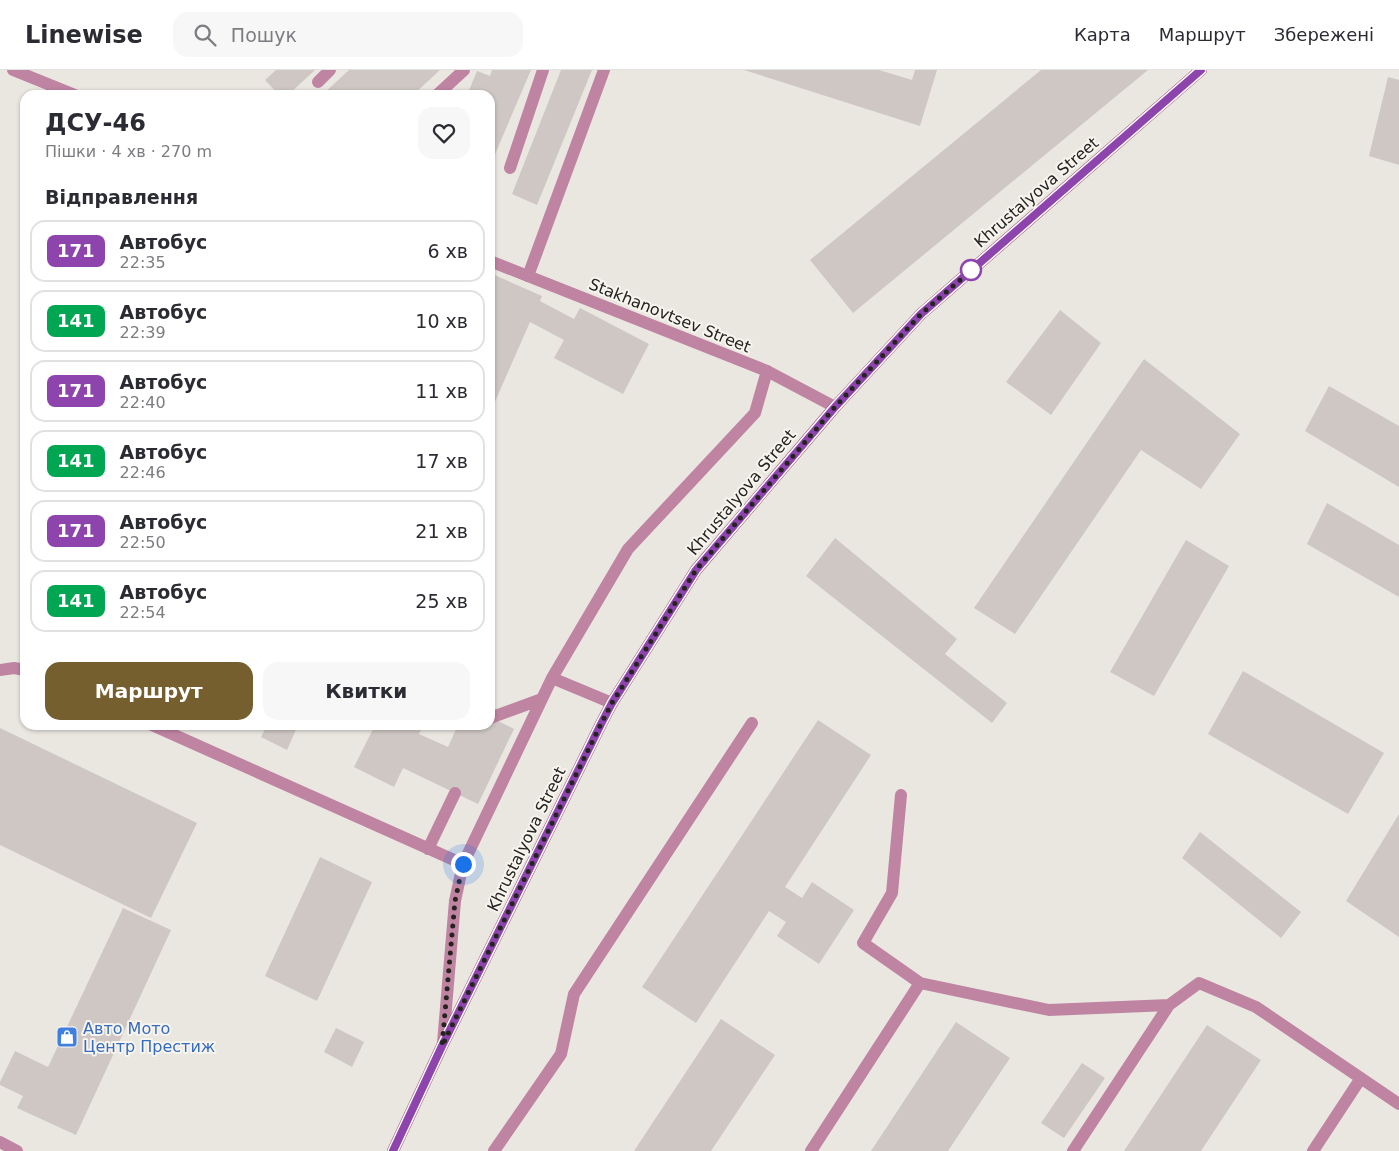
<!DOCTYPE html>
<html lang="uk">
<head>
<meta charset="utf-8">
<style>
  body { margin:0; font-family:"DejaVu Sans",sans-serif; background:#f7f7f7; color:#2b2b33; height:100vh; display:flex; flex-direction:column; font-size:19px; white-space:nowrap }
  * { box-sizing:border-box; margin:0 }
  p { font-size:16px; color:#7c7c81 }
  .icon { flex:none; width:28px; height:28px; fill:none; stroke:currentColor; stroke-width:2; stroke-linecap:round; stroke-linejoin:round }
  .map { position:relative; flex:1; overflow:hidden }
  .panel { position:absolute; left:20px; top:20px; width:475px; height:640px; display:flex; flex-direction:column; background:#fff; border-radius:15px; box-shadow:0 1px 4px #0004 }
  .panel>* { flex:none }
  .badge { padding:0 10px; border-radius:8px; font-size:18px; line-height:32px }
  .you { position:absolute; width:25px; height:25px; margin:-12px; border:4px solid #fff; border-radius:50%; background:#1a73e8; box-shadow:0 0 0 8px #1a73e833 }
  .map>.badge { position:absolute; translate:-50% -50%; box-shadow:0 0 0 2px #fff }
  h2 { padding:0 25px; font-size:19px; line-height:45px }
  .round { display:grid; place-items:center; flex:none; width:52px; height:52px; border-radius:15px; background:#f7f7f7 }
  .head { display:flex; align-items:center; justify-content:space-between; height:85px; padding:0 25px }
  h1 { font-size:24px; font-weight:700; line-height:38px }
  .button { display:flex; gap:10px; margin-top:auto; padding:10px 25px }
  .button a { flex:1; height:58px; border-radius:15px; background:#755f2e; color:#fff; font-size:20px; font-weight:700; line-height:58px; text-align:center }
  .button a+a { background:#f7f7f7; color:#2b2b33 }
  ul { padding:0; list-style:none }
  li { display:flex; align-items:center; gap:15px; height:62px; margin:0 10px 8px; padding:0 15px; border:2px solid #e1e1e2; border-radius:15px }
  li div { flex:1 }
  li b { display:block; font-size:19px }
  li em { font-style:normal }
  li .badge { min-width:55px; font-weight:700; text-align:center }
  header { display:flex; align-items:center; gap:30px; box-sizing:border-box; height:70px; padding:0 25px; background:#fff; border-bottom:1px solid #e1e1e2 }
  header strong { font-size:24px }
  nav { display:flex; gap:28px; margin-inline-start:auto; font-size:18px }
  .search { width:350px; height:45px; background:#f7f7f7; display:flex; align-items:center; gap:12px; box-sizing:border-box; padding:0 18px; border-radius:15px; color:#7c7c81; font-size:19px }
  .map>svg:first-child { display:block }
  .building { fill:#cec7c4 }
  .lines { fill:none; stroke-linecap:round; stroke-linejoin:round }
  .service { stroke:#bf84a2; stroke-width:12 }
  .minor { stroke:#bf84a2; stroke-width:12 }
  .secondary { stroke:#a75280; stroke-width:12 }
  .line-casing { stroke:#fff; stroke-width:11 }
  .line { stroke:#8e44ad; stroke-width:8 }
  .walk { stroke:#242320; stroke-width:5; stroke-dasharray:0 9 }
  .stop-dot { fill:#fff; stroke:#8e44ad; stroke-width:2.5 }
  .labels { text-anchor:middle; stroke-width:4; stroke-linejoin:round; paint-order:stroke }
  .street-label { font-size:16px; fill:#242320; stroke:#f7f4ee }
  .shop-label { font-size:16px; fill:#366cbe; stroke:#f7f4ee; text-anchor:start }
</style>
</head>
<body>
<header>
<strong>Linewise</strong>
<div class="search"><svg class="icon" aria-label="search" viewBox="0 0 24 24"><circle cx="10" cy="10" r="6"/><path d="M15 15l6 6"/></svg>Пошук</div>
<nav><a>Карта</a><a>Маршрут</a><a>Збережені</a></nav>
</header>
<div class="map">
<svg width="1399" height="1081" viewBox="0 0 1399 1081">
  <rect width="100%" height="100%" fill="#eae7e1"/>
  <!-- building -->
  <path class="building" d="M276 0H315L288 25H279L265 10Z
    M349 0H440L413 25H322Z
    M492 0H531L490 96V25H467L477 1 490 6Z
    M561 0H592L537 135 512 124Z
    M744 0H879L912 10 915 0H937L920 56Z
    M1041 0H1148L853 243 810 190Z
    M1388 7 1399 10V95L1369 86Z
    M490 203 542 226 540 231 574 249 580 238 649 274 623 324 554 288 564 270 530 252 490 343Z
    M1060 240 1101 273 1051 345 1006 312Z
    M1144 289 1240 364 1201 419 1141 380 1015 564 974 538Z
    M1329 316 1399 356V417L1305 361Z
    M1327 433 1399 475V527L1307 474Z
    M835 468 957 569 945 584 1007 633 992 653 806 506Z
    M1186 470 1229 496 1154 626 1110 602Z
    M1243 601 1384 683 1348 744 1208 664Z
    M490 647 514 659 478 734 403 698 394 717 354 697 375 655H423L419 664 448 677 458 655H490Z
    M818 650 871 685 785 817 802 828 812 812 854 840 819 894 777 866 786 852 769 841 696 953 642 917Z
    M267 655H298L287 680 261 667Z
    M0 658 197 753 151 848 0 775Z
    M1399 744V867L1346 831Z
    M1200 762 1301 842 1281 868 1182 788Z
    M320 787 372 812 317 931 265 906Z
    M123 838 171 860 76 1065 17 1038 23 1026 0 1015V1012L15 981 48 997Z
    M721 949 775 985 711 1081H634Z
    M956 952 1010 988 948 1081H871Z
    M1207 955 1261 990 1201 1081H1124Z
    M336 958 364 972 352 997 324 982Z
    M1082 993 1105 1008 1064 1068 1041 1053Z"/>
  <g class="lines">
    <!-- service -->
    <path class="service" d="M318 12 330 0
      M437 25 464 0
      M510 98 543 0
      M528 206 604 0
      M0 600 14 598 25 600
      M552 608 612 633
      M490 648 542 629
      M152 655 463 794
      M901 725 892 823 863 873 920 913
      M428 779 455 723
      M443 973 455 831 463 794 552 608 628 479 755 343 767 301
      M0 1072 17 1081
      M811 1081 920 913 1049 940 1169 935 1199 913 1256 937 1399 1034
      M1073 1081 1169 935
      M1313 1081 1361 1008"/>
    <!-- minor -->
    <path class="minor" d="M13 0 75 25
      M490 191 767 301 835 337
      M494 1081 561 984 574 924 752 653"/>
    <!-- secondary -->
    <path class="secondary" d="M393 1081 442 976 601 654 612 633 696 500 835 337 921 244 1201 0"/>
  </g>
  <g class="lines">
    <!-- line casing -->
    <g class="line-casing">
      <path id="line" d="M393 1081 442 976 601 654 612 633 696 500 835 337 921 244 1201 0"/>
    </g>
    <!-- line -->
    <use href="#line" class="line"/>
    <!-- walk -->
    <path class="walk" d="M463 794 455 831 442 976 601 654 612 633 696 500 835 337 921 244 975 197 971 200"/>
  </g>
  <!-- icons -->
  <defs>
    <g id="shop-square" transform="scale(1.125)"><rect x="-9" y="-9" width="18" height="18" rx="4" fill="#3f7fe0" stroke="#f7f4ee"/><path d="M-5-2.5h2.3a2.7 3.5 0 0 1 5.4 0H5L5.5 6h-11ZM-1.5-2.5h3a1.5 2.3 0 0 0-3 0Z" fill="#fff"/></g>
  </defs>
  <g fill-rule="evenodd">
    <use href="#shop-square" x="67" y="967"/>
  </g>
  <!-- markers -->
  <circle class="stop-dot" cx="971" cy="200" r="10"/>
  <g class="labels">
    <!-- street labels -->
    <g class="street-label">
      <text transform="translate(1036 122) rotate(-41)" y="6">Khrustalyova Street</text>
      <text transform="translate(670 245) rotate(22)" y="6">Stakhanovtsev Street</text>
      <text transform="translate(741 422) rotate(-50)" y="6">Khrustalyova Street</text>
      <text transform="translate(526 769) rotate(-64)" y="6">Khrustalyova Street</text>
    </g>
    <!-- shop labels -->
    <g class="shop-label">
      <text x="83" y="964">Авто Мото<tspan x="83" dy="18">Центр Престиж</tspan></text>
    </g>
  </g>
</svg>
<div class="you" style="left:463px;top:794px"></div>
<section class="panel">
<div class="head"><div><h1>ДСУ-46</h1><p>Пішки · 4 хв · 270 m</p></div><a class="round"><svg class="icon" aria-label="heart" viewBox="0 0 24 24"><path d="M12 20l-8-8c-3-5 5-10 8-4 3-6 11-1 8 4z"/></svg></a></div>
<h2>Відправлення</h2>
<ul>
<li><span class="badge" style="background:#8e44ad;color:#fff">171</span><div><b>Автобус</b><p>22:35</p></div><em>6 хв</em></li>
<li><span class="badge" style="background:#00a651;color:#fff">141</span><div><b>Автобус</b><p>22:39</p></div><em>10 хв</em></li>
<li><span class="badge" style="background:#8e44ad;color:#fff">171</span><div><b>Автобус</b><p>22:40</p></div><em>11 хв</em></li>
<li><span class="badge" style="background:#00a651;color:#fff">141</span><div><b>Автобус</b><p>22:46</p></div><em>17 хв</em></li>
<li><span class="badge" style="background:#8e44ad;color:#fff">171</span><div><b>Автобус</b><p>22:50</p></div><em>21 хв</em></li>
<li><span class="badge" style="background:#00a651;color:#fff">141</span><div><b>Автобус</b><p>22:54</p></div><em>25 хв</em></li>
</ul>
<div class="button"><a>Маршрут</a><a>Квитки</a></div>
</section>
</div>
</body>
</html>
